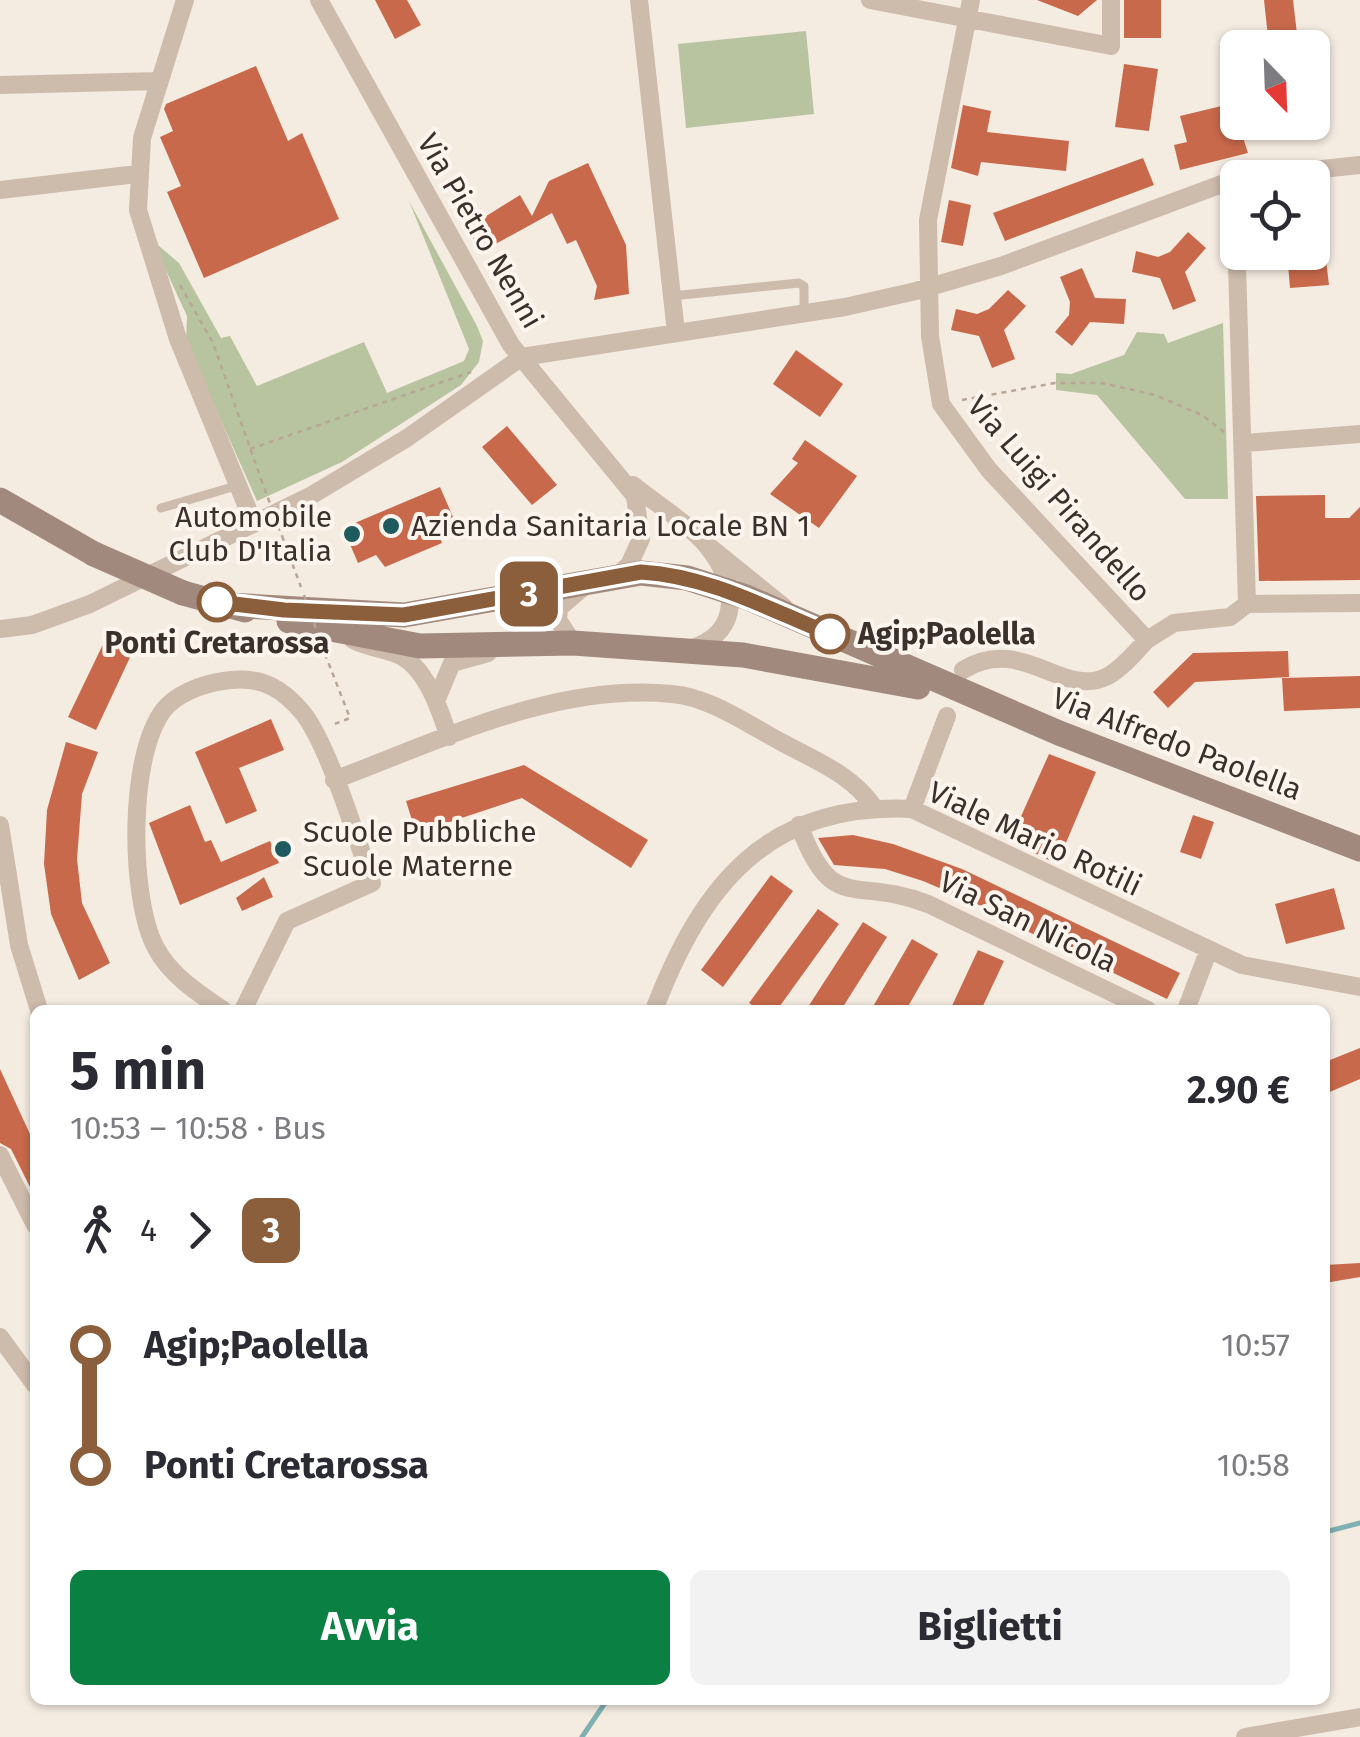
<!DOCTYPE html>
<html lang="it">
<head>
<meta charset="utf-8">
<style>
  body { margin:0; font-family:"Fira Sans",sans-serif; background:#f2f2f3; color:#2b2b33; height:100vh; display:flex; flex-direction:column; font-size:38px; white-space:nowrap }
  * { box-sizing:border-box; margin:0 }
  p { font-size:32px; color:#7c7c81 }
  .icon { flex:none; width:55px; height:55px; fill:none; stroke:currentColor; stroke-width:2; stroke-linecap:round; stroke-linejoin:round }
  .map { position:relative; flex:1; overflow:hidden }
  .drawer { position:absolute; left:30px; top:1005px; width:1300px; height:700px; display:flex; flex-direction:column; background:#fff; border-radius:15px; box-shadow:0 2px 8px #0004 }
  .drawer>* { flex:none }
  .badge { padding:0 20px; border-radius:15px; font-size:35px; line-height:65px }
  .needle { width:65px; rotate:157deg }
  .tools { position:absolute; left:1220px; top:30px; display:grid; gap:20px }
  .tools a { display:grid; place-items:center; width:110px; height:110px; border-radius:15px; background:#fff; box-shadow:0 2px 8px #0004; font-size:50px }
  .map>.badge { position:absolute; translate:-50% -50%; box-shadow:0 0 0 5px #fff }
  .legs { display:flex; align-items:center; gap:15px; height:110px; padding:0 40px; font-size:32px }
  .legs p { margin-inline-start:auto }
  .headline { display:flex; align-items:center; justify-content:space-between; height:170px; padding:0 40px }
  h1 { font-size:55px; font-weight:700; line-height:75px }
  .action { display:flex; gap:20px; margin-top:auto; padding:20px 40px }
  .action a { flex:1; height:115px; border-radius:15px; background:#0b8043; color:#fff; font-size:40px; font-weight:700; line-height:115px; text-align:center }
  .action a+a { background:#f2f2f3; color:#2b2b33 }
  ul { padding:0 40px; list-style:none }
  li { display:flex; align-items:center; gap:35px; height:120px; font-size:38px }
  li i { display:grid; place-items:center; width:15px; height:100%; margin:0 12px; background:currentColor }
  li i::after { content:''; width:25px; height:25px; margin:-12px; border:8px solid; border-radius:50%; background:#fff }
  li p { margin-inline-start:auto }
  li:first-child i { background:linear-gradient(#0000 50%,currentColor 0) }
  li:last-child i { background:linear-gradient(currentColor 50%,#0000 0) }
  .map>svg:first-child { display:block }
  .green { fill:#b8c4a0 }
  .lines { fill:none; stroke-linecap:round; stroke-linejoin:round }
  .stream { stroke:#7fb0b2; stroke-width:5 }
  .building { fill:#c8694b }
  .path { stroke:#b9a596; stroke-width:2.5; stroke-dasharray:5 5; stroke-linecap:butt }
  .lane { stroke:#cdbbac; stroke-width:9 }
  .street { stroke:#cdbbac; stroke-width:18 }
  .secondary { stroke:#a18a7d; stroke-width:25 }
  .path-bridge { stroke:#b9a596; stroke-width:2.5; stroke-dasharray:5 5; stroke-linecap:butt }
  .secondary-bridge { stroke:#a18a7d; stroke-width:25 }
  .line-1-casing { stroke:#fff; stroke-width:22 }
  .line-1 { stroke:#8b5e3c; stroke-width:15 }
  .poi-dot { fill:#1f5a5e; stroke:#fbf5ee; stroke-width:4 }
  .stop-1-dot { fill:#fff; stroke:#8b5e3c; stroke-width:5 }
  .labels { text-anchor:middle; stroke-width:8; stroke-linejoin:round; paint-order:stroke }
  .street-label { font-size:30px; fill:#3b302b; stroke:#fbf5ee }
  .poi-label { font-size:30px; fill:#3b302b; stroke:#fbf5ee; text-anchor:start }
  .stop-label { font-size:30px; font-weight:bold; fill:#3b302b; stroke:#fbf5ee; text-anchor:start }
</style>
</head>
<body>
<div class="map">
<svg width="1360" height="1737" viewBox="0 0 1360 1737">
  <rect width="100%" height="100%" fill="#f4ebe1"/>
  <!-- green -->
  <path class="green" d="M806 31 814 114 686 128 678 44Z
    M409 201 477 326 483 341 479 362 461 385 342 462 257 501 186 342 187 316 152 240 179 263 221 338 230 336 257 386 364 342 387 393 464 361 469 349Z
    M1223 323 1228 499H1185L1097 395 1056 390V373L1071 374 1124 355 1137 332 1164 334 1168 343Z"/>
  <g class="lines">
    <!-- stream -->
    <path class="stream" d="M1325 1532 1360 1523
      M582 1737 607 1700"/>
  </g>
  <!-- building -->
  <path class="building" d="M375 0H407L421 25 395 39Z
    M1037 0H1097L1078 16Z
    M1124 0H1161V38H1124Z
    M1264 0H1293L1297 34 1311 32 1313 48H1245V39L1268 37Z
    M1124 64 1158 69 1149 131 1115 127Z
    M256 66 288 141 302 133 339 219 204 278 167 192 181 186 160 137 173 131 164 109 166 104Z
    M1238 102V122L1248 153 1180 170 1174 145 1187 142 1180 116Z
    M963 105 991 111 987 132 1069 141 1066 171 981 162 978 176 951 168Z
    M1143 158 1154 185 1005 241 993 213Z
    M588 163 626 245 629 294 594 300 597 286 576 240 567 244 552 213 481 252 467 228 520 195 532 216 549 181Z
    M949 200 971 205 963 246 941 242Z
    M1188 232 1206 248 1185 272 1196 301 1173 310 1160 278 1132 272 1136 251 1158 257 1170 252Z
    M1326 260 1329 285 1290 288 1288 264Z
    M1082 268 1095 298 1126 299 1124 324 1090 322 1072 346 1055 332 1069 315 1070 302 1060 277Z
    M1008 290 1026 306 1004 330 1015 359 992 368 979 336 951 330 956 309 977 314 989 309Z
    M796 350 843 384 820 417 773 384Z
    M507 426 557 485 532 505 482 447Z
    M805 440 857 476 819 528 770 494 798 463 792 459Z
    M440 487 453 517 435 525 442 543 385 567 376 555 358 563 343 528Z
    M1325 495V518H1349L1360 507V580L1259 581 1256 496Z
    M106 638 133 651 96 730 68 717Z
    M1288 651 1289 677 1195 682 1168 708 1153 692 1193 653Z
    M1360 676V708L1284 711 1282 678Z
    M271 719 284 750 239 768 257 811 226 824 195 752Z
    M66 742 98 752 82 794 77 859 82 903 110 963 79 980 51 914 44 864 47 810Z
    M1049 754 1096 772 1057 864 1010 841Z
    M524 765 648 840 631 868 522 798 416 833 406 801Z
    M190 805 205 842 211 840 221 862 270 841 279 863 180 905 149 823Z
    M1193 815 1214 822 1201 859 1180 852Z
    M853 835 893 844 962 869 1180 973 1167 999 1000 918 1002 915 923 881 885 869 834 865 818 838Z
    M771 875 793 891 723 987 701 970Z
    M264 877 273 897 242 911 236 898Z
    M1334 888 1345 929 1286 944 1275 904Z
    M818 909 839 924 777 1010H759L749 1003Z
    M863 922 887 937 841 1010H806Z
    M912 939 938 954 906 1010H871Z
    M978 950 1004 961 981 1010H950Z
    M1360 1048V1079L1325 1094V1062Z
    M0 1069 35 1145V1197L11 1149 0 1143Z
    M1360 1263V1277L1325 1283V1265Z"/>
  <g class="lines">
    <!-- path -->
    <path class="path" d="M180 285 213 343 261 479
      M962 400 1055 383H1102L1155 395 1202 415 1224 432
      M250 449 471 372
      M282 536 301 587
      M325 654 350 718 332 725"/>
    <!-- lane -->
    <path class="lane" d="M672 296 799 283 804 286V313
      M161 508 239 485"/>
    <!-- street -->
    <path class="street" d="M185 0 142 138 138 210 178 339 254 524
      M319 0 511 345 635 496 641 539 629 565 614 578
      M639 0 676 332
      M870 0 1111 46V0
      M971 0 928 220 930 336 941 404 989 470 1147 640 1174 623 1230 617 1247 604 1360 603
      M0 85 159 81
      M1238 178 1360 165
      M1227 182 1236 231 1247 604
      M0 190 137 174
      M1245 443 1360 434
      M633 485C656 504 688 523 707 546 737 582 743 632 692 648
      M711 548 784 607
      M0 629 32 625 90 604 312 495 407 438 522 357 845 307 916 291 1001 266 1238 178
      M353 640C371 649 384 648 399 655 427 668 440 711 449 737
      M573 643 558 620 559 608 586 585
      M963 670C1022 634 1062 698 1106 677 1121 670 1135 652 1147 640
      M436 701 452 663 488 653
      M334 780C439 741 556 682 672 694 710 697 749 725 783 743 817 761 852 775 874 807
      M912 809 947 716
      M0 825 19 945 39 1010
      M799 825C833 916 853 875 928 904L1148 1010
      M223 1010C198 993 170 975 156 948 129 899 127 746 168 705 184 690 209 682 231 680 263 677 283 689 303 713 329 746 357 840 372 883L287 921 243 1010
      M654 1010C702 885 767 802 912 809L1242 965 1360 987
      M1186 1010 1208 952
      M0 1155 35 1225
      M0 1337 35 1385
      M1245 1737 1360 1717"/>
    <!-- secondary -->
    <path class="secondary" d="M0 500 94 554
      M183 593 245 610
      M229 605 404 615 641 573 687 578 746 597 1059 733 1360 849
      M289 621 420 646 573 643 743 655 918 687"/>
    <!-- path-bridge -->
    <path class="path-bridge" d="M261 479 282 536
      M304 595 325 654"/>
    <!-- secondary-bridge -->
    <path class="secondary-bridge" d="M94 554 183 593"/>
  </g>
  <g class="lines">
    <!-- line-1 casing -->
    <g class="line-1-casing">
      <path id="line-1" d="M217 602 284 610 404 615 641 572C709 576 768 609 830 634"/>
    </g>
    <!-- line-1 -->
    <use href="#line-1" class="line-1"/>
  </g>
  <!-- markers -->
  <g class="poi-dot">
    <circle cx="391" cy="526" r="10"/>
    <circle cx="352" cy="534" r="10"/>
    <circle cx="283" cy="849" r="10"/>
  </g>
  <g class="stop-1-dot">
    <circle cx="217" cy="602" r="18"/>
    <circle cx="830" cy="634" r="18"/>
  </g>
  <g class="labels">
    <!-- street labels -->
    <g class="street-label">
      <text transform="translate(480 231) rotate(60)" y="10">Via Pietro Nenni</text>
      <text transform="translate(1059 499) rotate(49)" y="10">Via Luigi Pirandello</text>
      <text transform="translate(1177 744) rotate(21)" y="10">Via Alfredo Paolella</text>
      <text transform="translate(1035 839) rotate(25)" y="10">Viale Mario Rotili</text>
      <text transform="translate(1028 922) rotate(26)" y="10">Via San Nicola</text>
    </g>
    <!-- poi labels -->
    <g class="poi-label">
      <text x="332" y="527" text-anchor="end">Automobile<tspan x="332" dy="34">Club D'Italia</tspan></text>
      <text x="411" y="536">Azienda Sanitaria Locale BN 1</text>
      <text x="303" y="842">Scuole Pubbliche<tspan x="303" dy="34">Scuole Materne</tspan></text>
    </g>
    <!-- stop labels -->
    <g class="stop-label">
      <text x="858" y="644">Agip;Paolella</text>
      <text x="217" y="653" text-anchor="middle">Ponti Cretarossa</text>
    </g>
  </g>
</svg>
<div class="tools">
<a><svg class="needle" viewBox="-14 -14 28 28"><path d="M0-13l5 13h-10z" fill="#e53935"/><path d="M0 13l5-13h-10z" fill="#7c7c81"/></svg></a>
<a><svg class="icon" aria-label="locate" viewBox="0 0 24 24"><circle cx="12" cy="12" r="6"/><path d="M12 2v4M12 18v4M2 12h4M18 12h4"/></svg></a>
</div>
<b class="badge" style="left:529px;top:594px;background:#8b5e3c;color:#fff">3</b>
<section class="drawer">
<div class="headline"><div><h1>5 min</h1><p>10:53 – 10:58 · Bus</p></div><b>2.90 €</b></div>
<div class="legs"><svg class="icon" aria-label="walk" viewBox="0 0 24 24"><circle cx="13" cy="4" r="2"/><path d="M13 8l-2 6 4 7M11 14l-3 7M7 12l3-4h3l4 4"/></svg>4<svg class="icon" aria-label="forward" viewBox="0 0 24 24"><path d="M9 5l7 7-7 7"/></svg><b class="badge" style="background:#8b5e3c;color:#fff">3</b></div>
<ul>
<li><i style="color:#8b5e3c"></i><b>Agip;Paolella</b><p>10:57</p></li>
<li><i style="color:#8b5e3c"></i><b>Ponti Cretarossa</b><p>10:58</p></li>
</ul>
<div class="action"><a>Avvia</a><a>Biglietti</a></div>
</section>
</div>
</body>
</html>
